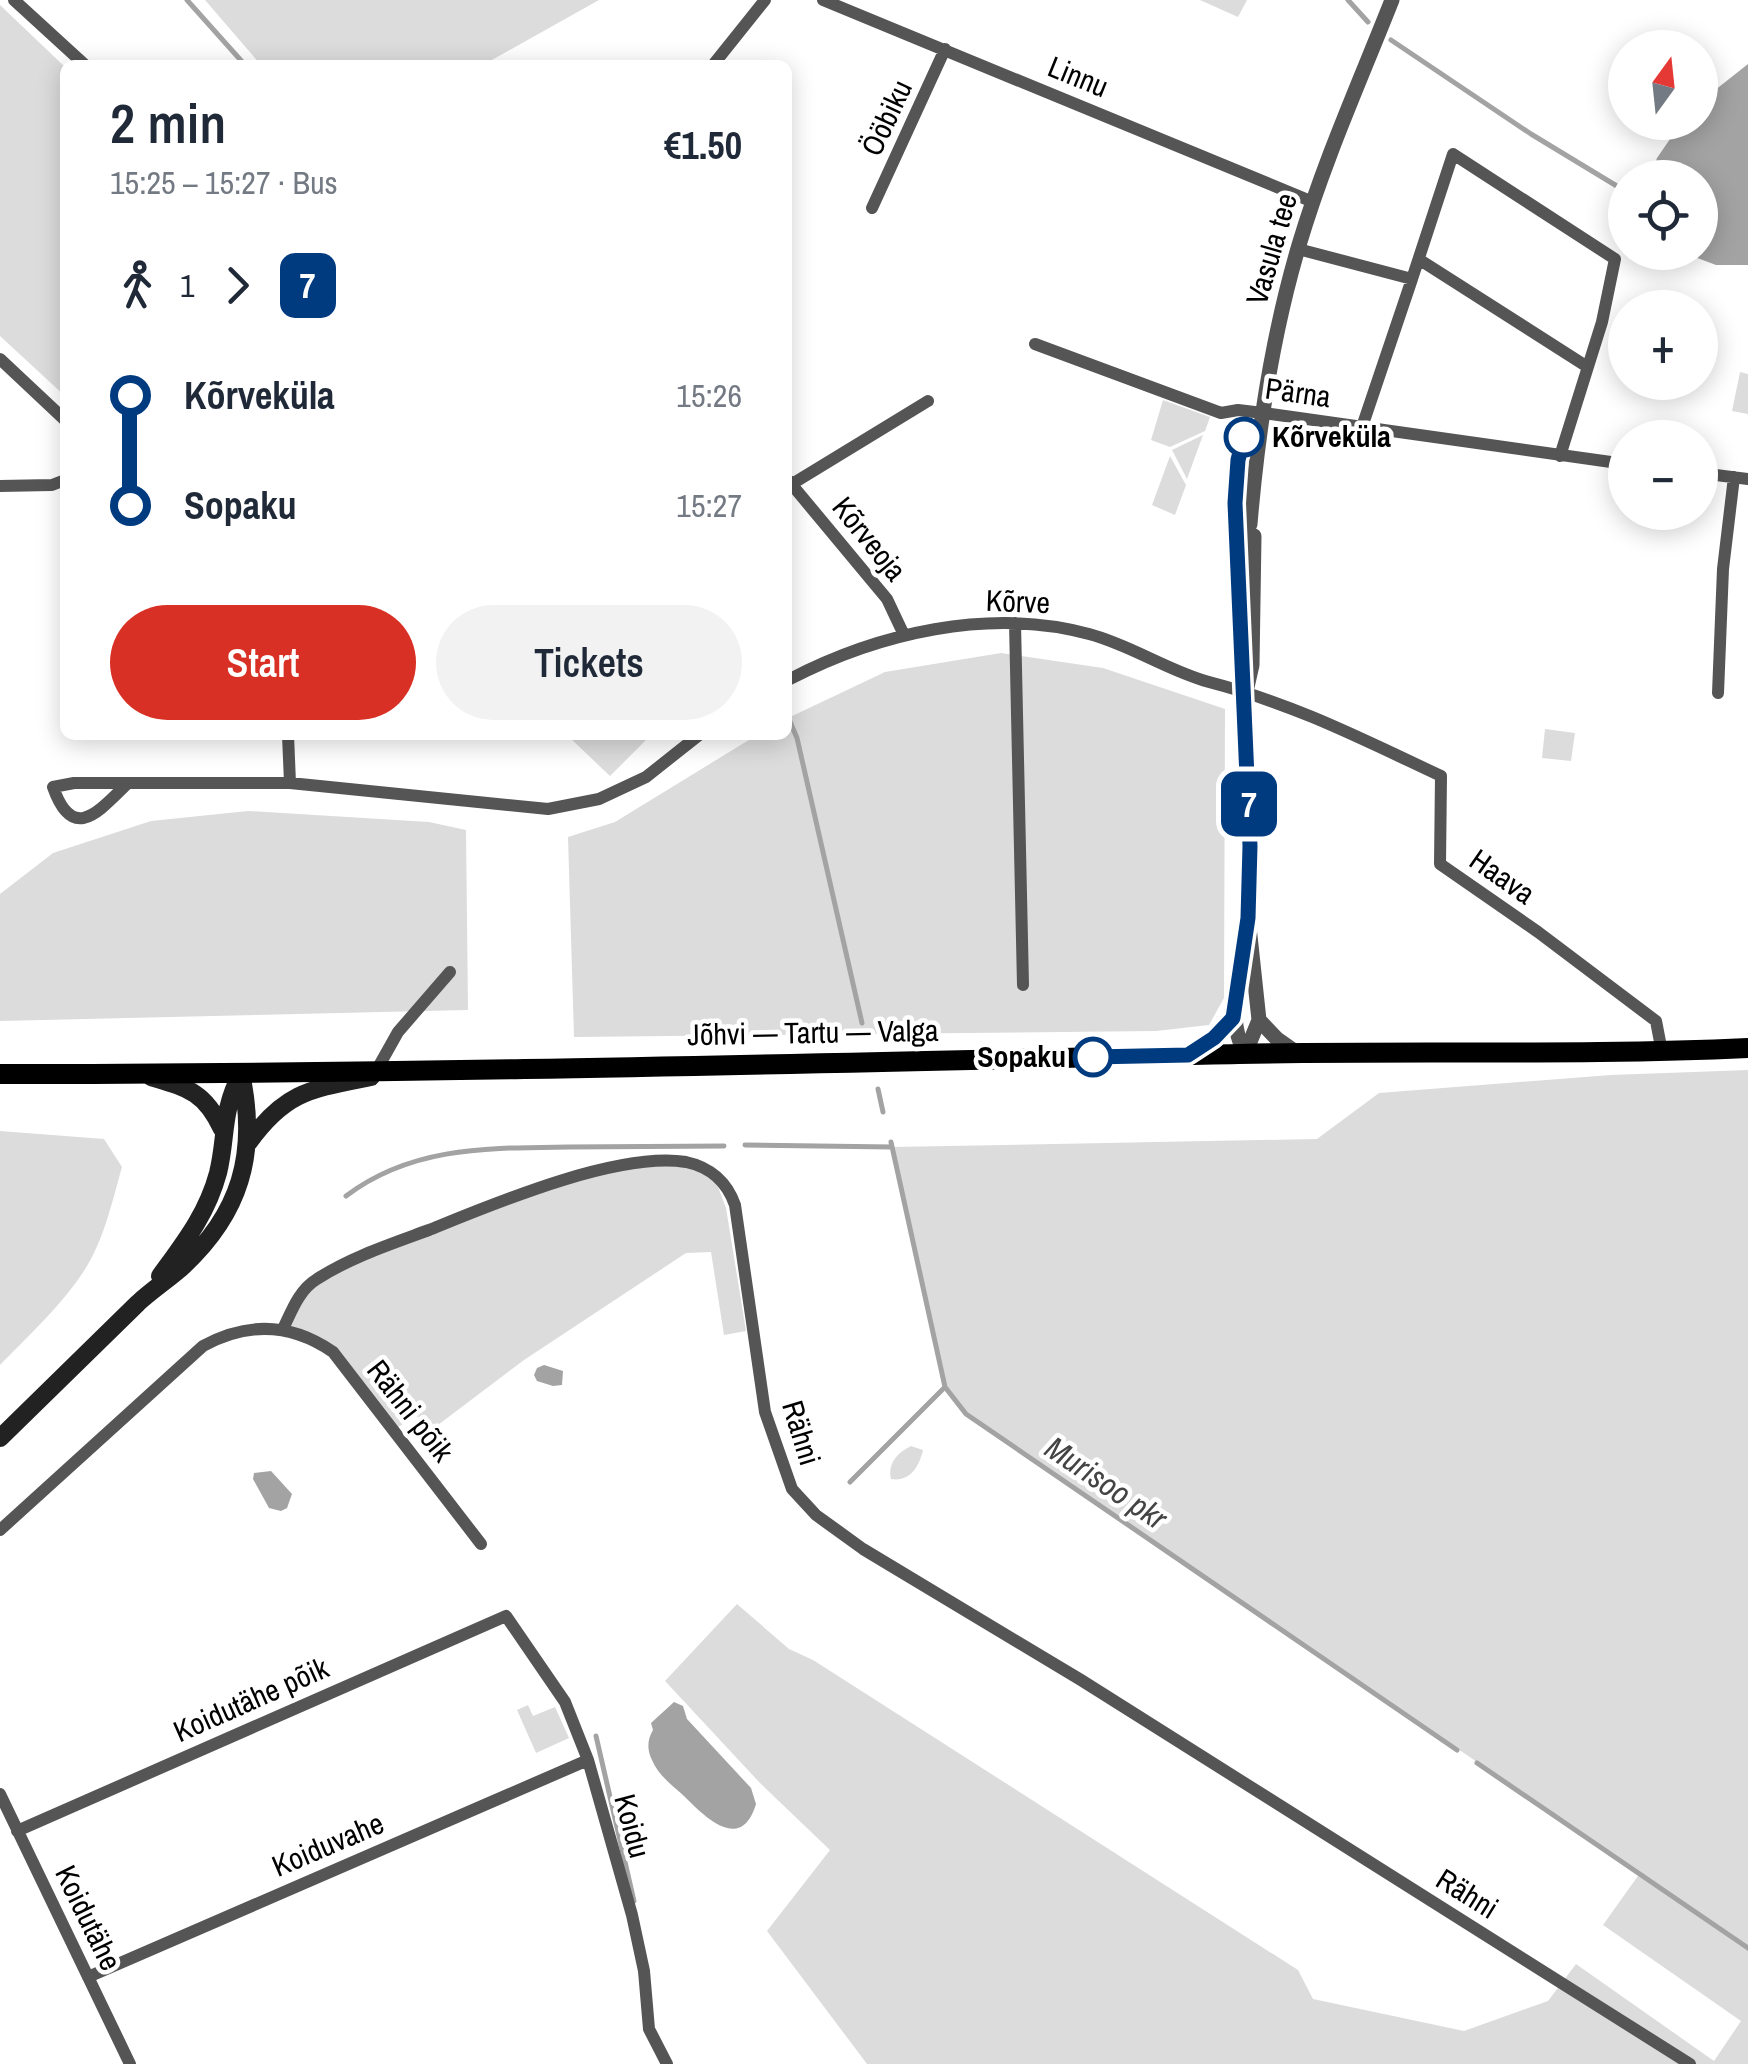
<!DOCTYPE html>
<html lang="en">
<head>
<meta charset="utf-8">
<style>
  body { margin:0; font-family:"Archivo Narrow",sans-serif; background:#f2f2f3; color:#1f2937; height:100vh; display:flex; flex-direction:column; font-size:38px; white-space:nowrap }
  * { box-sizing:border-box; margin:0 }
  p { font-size:32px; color:#747a83 }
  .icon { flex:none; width:55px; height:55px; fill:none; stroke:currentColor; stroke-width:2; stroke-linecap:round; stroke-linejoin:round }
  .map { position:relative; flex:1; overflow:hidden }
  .sheet { position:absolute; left:60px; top:60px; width:732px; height:680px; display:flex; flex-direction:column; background:#fff; border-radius:15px; box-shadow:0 5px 25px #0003 }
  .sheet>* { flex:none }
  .badge { padding:0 20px; border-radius:15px; font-size:35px; line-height:65px }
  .needle { width:65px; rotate:15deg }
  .controls { position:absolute; left:1608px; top:30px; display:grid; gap:20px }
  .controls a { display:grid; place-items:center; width:110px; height:110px; border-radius:50%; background:#fff; box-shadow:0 5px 25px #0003; font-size:50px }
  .map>.badge { position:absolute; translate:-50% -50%; box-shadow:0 0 0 5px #fff }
  .legs { display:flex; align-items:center; gap:15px; height:110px; padding:0 50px; font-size:32px }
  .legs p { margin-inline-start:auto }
  .headline { display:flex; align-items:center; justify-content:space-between; height:170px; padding:0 50px }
  h1 { font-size:55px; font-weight:600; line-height:75px }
  .primary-button { display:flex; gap:20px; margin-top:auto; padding:20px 50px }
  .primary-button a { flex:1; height:115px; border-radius:60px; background:#d93025; color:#fff; font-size:40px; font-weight:600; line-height:115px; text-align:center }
  .primary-button a+a { background:#f2f2f3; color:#1f2937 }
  ul { padding:0 50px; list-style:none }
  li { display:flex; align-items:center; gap:35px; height:110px; font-size:38px }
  li i { display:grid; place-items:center; width:15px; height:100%; margin:0 12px; background:currentColor }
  li i::after { content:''; width:25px; height:25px; margin:-12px; border:8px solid; border-radius:50%; background:#fff }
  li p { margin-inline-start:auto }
  li:first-child i { background:linear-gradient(#0000 50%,currentColor 0) }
  li:last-child i { background:linear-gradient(currentColor 50%,#0000 0) }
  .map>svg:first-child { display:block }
  .green { fill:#dcdcdc }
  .water { fill:#a3a3a3 }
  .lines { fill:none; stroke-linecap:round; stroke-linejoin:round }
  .stream { stroke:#a3a3a3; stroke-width:5 }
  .minor { stroke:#555; stroke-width:12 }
  .tertiary { stroke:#555; stroke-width:15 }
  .secondary { stroke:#222; stroke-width:18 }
  .trunk { stroke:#000; stroke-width:20 }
  .line-1-casing { stroke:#fff; stroke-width:22 }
  .line-1 { stroke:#003b80; stroke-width:15 }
  .stop-1-dot { fill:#fff; stroke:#003b80; stroke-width:5 }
  .labels { text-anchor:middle; stroke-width:9; stroke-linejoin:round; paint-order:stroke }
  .street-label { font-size:30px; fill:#000; stroke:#fff }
  .stop-label { font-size:30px; font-weight:bold; fill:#000; stroke:#fff; text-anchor:start }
  .water-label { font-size:32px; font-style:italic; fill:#444; stroke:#fff }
</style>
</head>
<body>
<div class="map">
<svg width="1748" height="2064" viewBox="0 0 1748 2064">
  <rect width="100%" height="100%" fill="#fff"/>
  <!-- green -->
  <path class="green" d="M205 0H599L483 65H261Z
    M1200 0H1247L1238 17Z
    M0 5 65 67V396L0 336Z
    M1740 372 1748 374V414L1732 411Z
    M1163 400 1210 417 1205 431 1170 447 1151 440Z
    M1203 435 1187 479 1172 450Z
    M1170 456 1186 485 1175 515 1152 505Z
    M1001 653 1103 668 1225 709 1224 998 1209 1025 1156 1031 574 1037 568 837 615 822 757 735H788V718L885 672Z
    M1545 729 1575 733 1571 761 1542 758Z
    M567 735H651L610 776Z
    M248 811 429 822 466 830 468 1010 0 1021V894L53 853 151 821Z
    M1748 1070V2064H867L767 1931 830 1850 760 1783 665 1681 737 1604 789 1649 813 1660 1298 1970 1313 1999 1464 2031 1548 2001 1576 1964 1714 2061 1741 2021 1603 1925 1640 1873 966 1414 945 1387 892 1147 1317 1139 1379 1093 1611 1075Z
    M0 1131 104 1139 122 1167C112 1202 104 1240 84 1271 62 1305 29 1335 0 1365Z
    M649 1162 712 1171 726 1208 746 1331 724 1335 711 1252 686 1253 524 1360 434 1428 426 1427 417 1416 393 1430 333 1352 283 1329 314 1280 493 1204Z
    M911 1446 923 1450C919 1467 910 1482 891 1479 887 1464 898 1452 911 1446Z
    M528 1705 533 1716 555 1707 569 1738 536 1753 517 1710Z"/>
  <!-- water -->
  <path class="water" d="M1748 64V265H1716L1684 253 1700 252V178L1650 177 1657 158 1681 123 1700 122V102Z
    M544 1365 563 1371 562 1385 553 1386 537 1381 534 1375 537 1368Z
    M271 1471 292 1494 287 1508 281 1511 269 1508 253 1479 254 1473Z
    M674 1702 683 1706 687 1719 751 1788 756 1804C741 1854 704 1816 684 1796 672 1785 658 1775 652 1760 647 1750 647 1740 653 1730L651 1723Z"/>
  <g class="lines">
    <!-- stream -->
    <path class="stream" d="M187 0 245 65
      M1348 0 1368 22
      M1391 40 1531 134 1625 191
      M788 717 797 738 862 1023
      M878 1089 883 1112
      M891 1142 945 1387 966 1414 1457 1750
      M745 1145 892 1147
      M346 1196C412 1146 489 1148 568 1147 620 1147 672 1146 724 1146
      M850 1482 945 1387
      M596 1736 634 1901
      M1477 1763 1748 1948"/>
    <!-- minor -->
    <path class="minor" d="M14 0 85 65
      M823 0 1313 202
      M713 65 765 0
      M872 208 945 49
      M1298 249 1412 279 1453 154 1615 259 1602 322 1560 456
      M1420 260 1586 366
      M1035 344 1221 413 1238 410 1271 414 1625 464
      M0 359 65 420
      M1362 427 1412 279
      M1700 473 1748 479
      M788 480 887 599 904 635
      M792 484 928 401
      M0 486 52 485 65 480
      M1015 623 1023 985
      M788 680C878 633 989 607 1089 634 1131 645 1168 671 1209 682 1294 704 1362 739 1441 776L1440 864 1538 932 1656 1021 1662 1052
      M1718 693 1723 569 1734 477
      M288 735 290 783 548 809 599 799 646 777 699 735
      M128 783C99 811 73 844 53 787L74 783H290
      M375 1073 398 1032 450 972
      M283 1329C292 1310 299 1290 317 1279 351 1257 391 1244 429 1230 493 1204 618 1151 686 1162 710 1167 727 1182 735 1205L765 1412 792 1489 816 1515 863 1549 1081 1680 1690 2064
      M0 1530 203 1346C247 1322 291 1323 333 1352L481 1544
      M0 1794 130 2064
      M17 1831 506 1616 565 1702 588 1760 632 1915 644 1971 649 2029 667 2064
      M88 1977 588 1760"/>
    <!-- tertiary -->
    <path class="tertiary" d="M1247 687 1252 665 1254 536
      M1244 946C1239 985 1226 1017 1245 1054
      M1259 1020 1277 1039 1297 1053
      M1190 1054 1213 1038 1233 1018
      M1245 1054 1259 1020 1248 917 1246 691C1236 652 1233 561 1250 524 1258 429 1272 336 1299 245 1324 161 1360 81 1392 0"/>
    <!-- secondary -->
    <path class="secondary" d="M151 1077C188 1088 205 1092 222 1129
      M249 1142C286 1091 311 1089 371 1077
      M160 1276C184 1243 207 1214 218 1173 227 1136 221 1112 241 1074
      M0 1438C46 1393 92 1348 138 1303 151 1291 166 1281 180 1269 241 1214 258 1153 241 1074"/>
    <!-- trunk -->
    <path class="trunk" d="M0 1074C413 1074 826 1063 1239 1054 1408 1050 1578 1056 1748 1048"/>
  </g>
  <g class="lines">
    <!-- line-1 casing -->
    <g class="line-1-casing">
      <path id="line-1" d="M1093 1057 1188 1055 1214 1038 1233 1018 1248 918 1250 846 1235 503 1238 460 1244 437"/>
    </g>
    <!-- line-1 -->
    <use href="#line-1" class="line-1"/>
  </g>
  <!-- markers -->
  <g class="stop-1-dot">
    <circle cx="1244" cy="437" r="18"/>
    <circle cx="1093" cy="1057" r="18"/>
  </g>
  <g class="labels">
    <!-- street labels -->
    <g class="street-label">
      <text transform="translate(1078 77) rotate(22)" y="10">Linnu</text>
      <text transform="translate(887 118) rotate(-65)" y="10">Ööbiku</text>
      <text transform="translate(1272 249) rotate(-74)" y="10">Vasula tee</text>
      <text transform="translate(1298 393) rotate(8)" y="10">Pärna</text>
      <text transform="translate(869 539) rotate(51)" y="10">Kõrveoja</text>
      <text transform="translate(1018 602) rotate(2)" y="10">Kõrve</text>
      <text transform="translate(1502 877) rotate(35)" y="10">Haava</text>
      <text transform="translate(813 1033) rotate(-1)" y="10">Jõhvi — Tartu — Valga</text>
      <text transform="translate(410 1411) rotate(52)" y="10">Rähni põik</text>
      <text transform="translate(801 1433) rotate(73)" y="10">Rähni</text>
      <text transform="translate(251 1700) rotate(-24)" y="10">Koidutähe põik</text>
      <text transform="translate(632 1826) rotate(75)" y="10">Koidu</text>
      <text transform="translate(328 1845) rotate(-23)" y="10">Koiduvahe</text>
      <text transform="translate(1467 1894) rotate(32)" y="10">Rähni</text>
      <text transform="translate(88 1918) rotate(64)" y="10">Koidutähe</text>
    </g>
    <!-- stop labels -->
    <g class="stop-label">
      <text x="1272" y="447">Kõrveküla</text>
      <text x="1066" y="1067" text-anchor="end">Sopaku</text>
    </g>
    <!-- water labels -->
    <g class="water-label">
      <text transform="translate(1106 1483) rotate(34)" y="11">Murisoo pkr</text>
    </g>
  </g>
</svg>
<div class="controls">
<a><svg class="needle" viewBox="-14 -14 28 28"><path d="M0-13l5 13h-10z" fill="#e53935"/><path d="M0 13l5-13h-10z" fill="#747a83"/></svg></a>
<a><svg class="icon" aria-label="locate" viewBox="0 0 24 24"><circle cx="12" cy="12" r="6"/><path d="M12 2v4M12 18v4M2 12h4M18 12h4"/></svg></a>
<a>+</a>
<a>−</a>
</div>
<b class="badge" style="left:1249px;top:804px;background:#003b80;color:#fff">7</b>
<section class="sheet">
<div class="headline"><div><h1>2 min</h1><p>15:25 – 15:27 · Bus</p></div><b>€1.50</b></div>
<div class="legs"><svg class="icon" aria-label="walk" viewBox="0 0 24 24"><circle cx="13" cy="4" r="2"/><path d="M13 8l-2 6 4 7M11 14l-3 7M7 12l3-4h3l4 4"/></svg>1<svg class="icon" aria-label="forward" viewBox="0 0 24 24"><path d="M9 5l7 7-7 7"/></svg><b class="badge" style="background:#003b80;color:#fff">7</b></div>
<ul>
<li><i style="color:#003b80"></i><b>Kõrveküla</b><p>15:26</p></li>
<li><i style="color:#003b80"></i><b>Sopaku</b><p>15:27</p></li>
</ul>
<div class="primary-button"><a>Start</a><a>Tickets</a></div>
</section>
</div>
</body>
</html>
